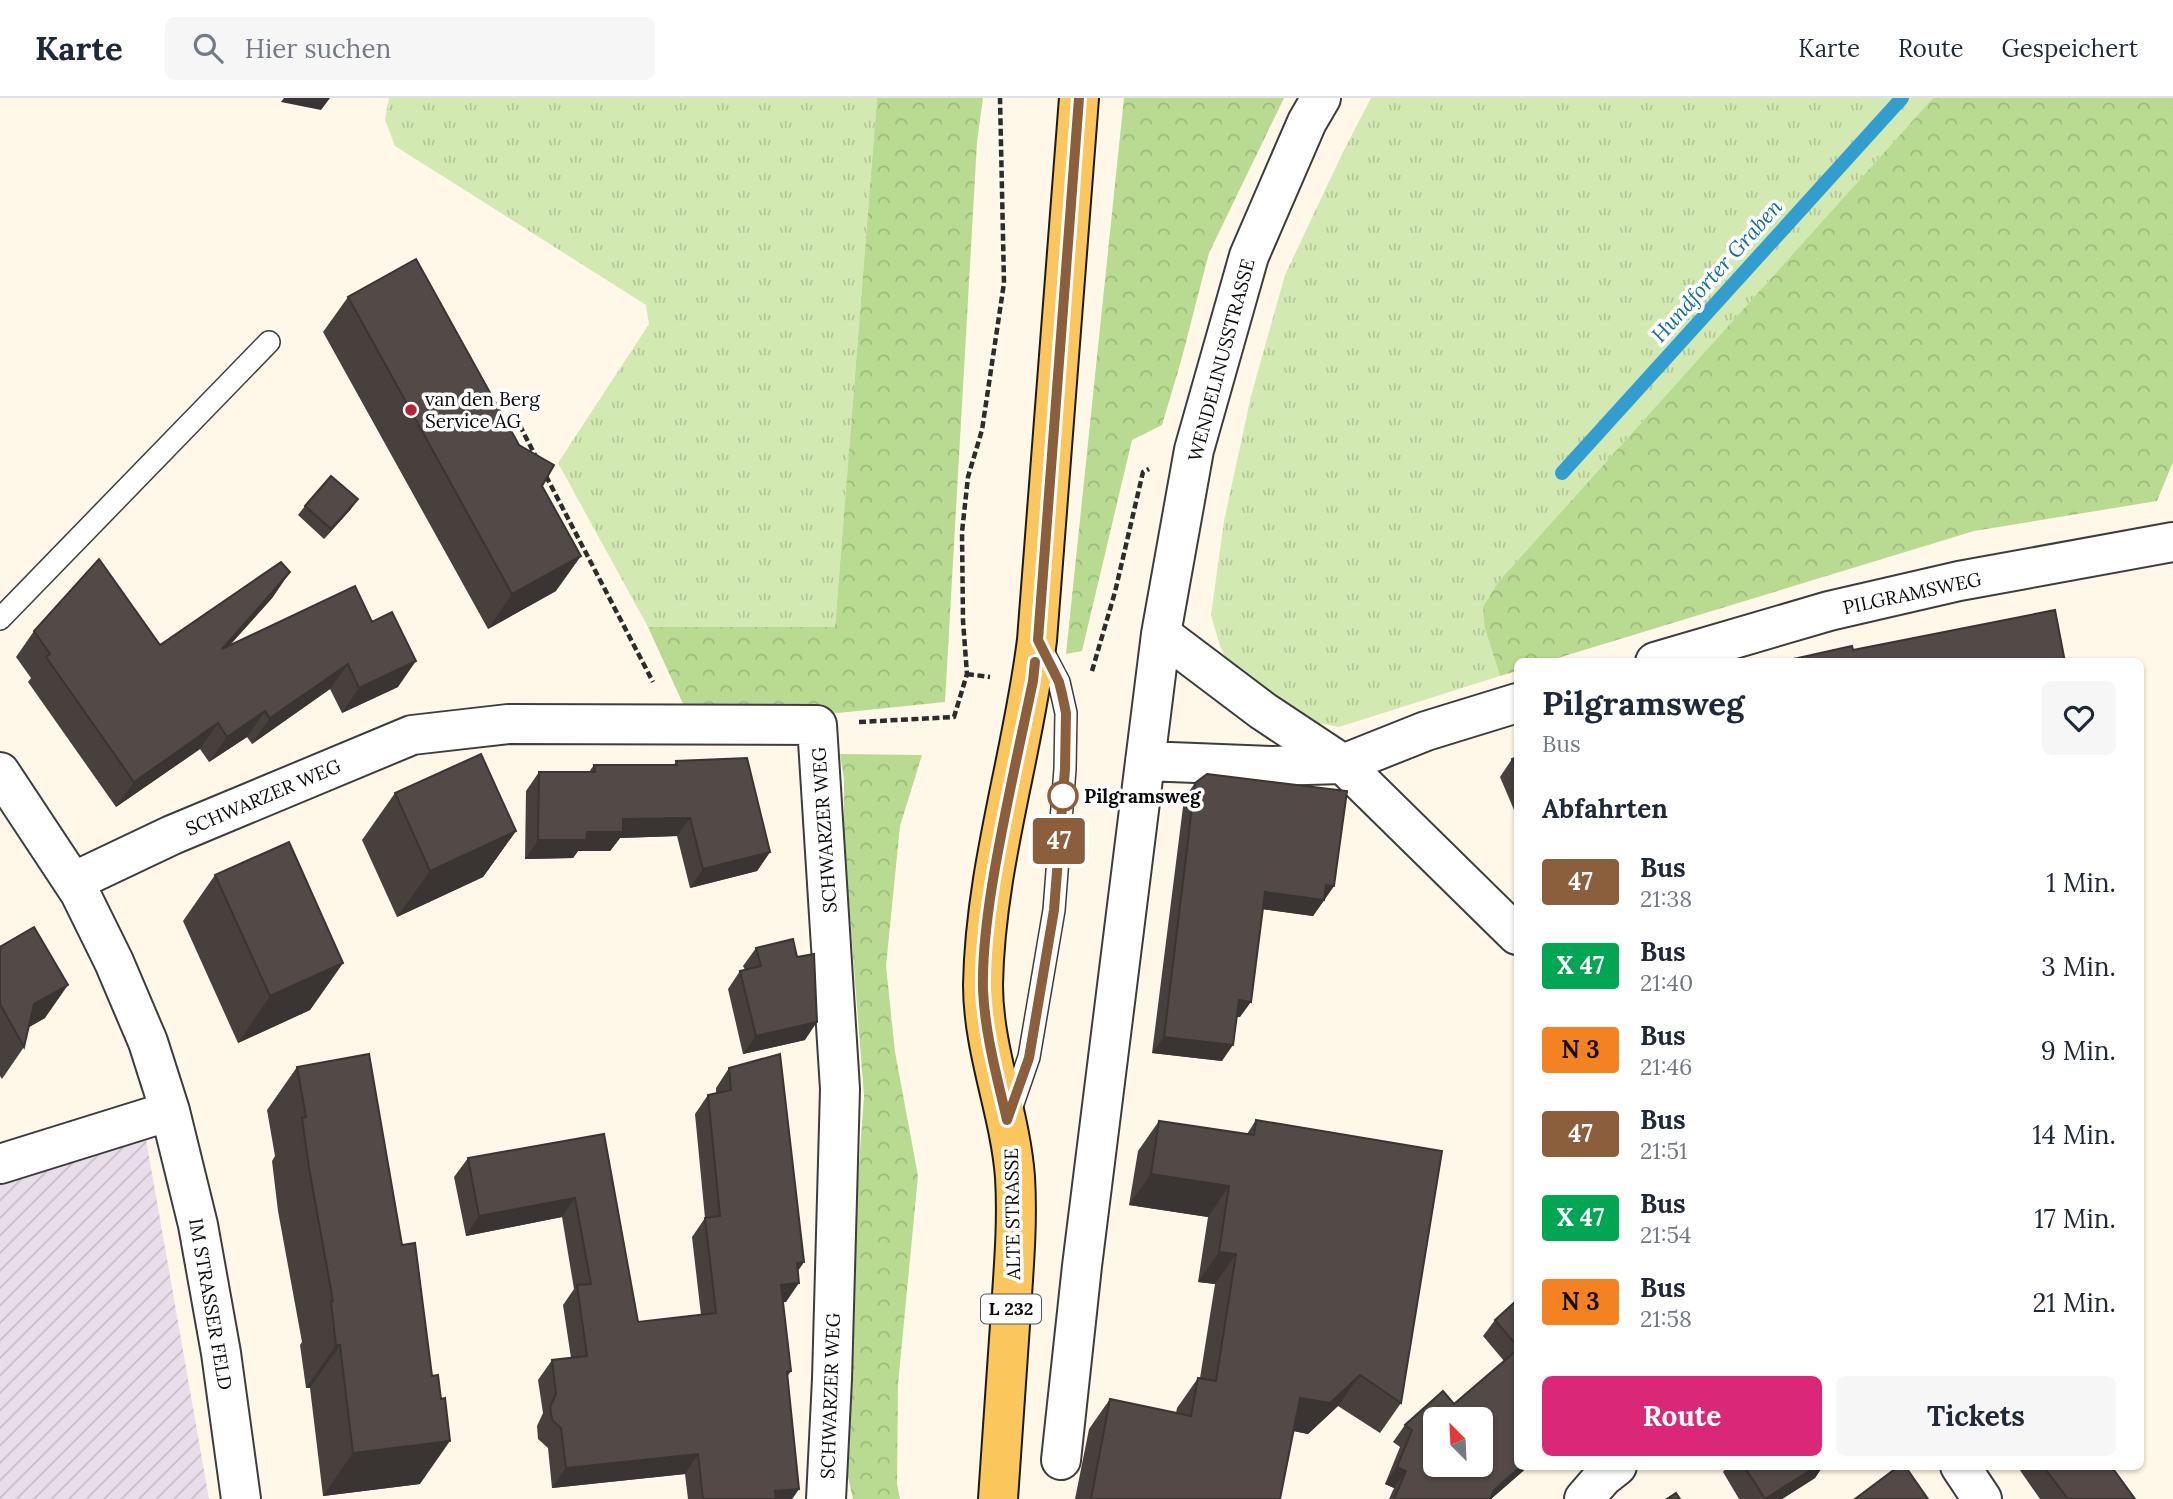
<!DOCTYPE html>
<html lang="de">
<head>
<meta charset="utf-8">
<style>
  body { margin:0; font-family:Lora,serif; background:#f6f6f7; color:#1f2937; height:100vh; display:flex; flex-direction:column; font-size:26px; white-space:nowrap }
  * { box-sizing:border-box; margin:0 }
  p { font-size:23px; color:#747a83 }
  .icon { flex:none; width:38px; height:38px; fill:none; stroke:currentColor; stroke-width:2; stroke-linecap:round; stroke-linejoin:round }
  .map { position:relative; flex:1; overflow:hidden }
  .drawer { position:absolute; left:1514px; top:560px; width:630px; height:812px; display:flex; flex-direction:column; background:#fff; border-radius:10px; box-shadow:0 2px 5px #0004 }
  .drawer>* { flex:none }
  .badge { padding:0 14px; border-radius:5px; font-size:24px; line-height:46px }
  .needle { width:46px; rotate:336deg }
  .fabs { position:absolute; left:1423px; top:1309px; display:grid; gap:14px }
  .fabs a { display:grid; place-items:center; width:70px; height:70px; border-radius:10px; background:#fff; box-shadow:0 2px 5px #0004; font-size:35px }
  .map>.badge { position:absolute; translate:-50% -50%; box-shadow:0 0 0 4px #fff }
  h2 { padding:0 28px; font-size:26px; line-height:63px }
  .round { display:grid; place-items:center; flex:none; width:74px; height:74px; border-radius:10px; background:#f6f6f7 }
  .overview { display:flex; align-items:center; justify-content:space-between; height:119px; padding:0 28px }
  h1 { font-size:33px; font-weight:700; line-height:52px }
  .button { display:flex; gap:14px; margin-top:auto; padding:14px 28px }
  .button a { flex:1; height:80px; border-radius:10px; background:#db2777; color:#fff; font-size:28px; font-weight:700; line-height:80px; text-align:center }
  .button a+a { background:#f6f6f7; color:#1f2937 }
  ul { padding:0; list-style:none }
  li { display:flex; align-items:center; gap:21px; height:84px; padding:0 28px }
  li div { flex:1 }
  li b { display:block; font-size:26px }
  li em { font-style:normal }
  li .badge { min-width:77px; font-weight:700; text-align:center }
  header { display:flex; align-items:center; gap:42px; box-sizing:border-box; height:98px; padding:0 35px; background:#fff; border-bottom:2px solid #e0e1e3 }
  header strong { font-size:33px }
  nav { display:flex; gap:38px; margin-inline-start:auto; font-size:24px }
  .search { width:490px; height:63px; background:#f6f6f7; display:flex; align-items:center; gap:18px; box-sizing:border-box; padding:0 24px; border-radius:10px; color:#747a83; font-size:26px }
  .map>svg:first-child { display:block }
  .industrial { fill:url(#industrial-furrows) }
  .grass { fill:url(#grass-tufts) }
  .forest { fill:url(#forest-crowns) }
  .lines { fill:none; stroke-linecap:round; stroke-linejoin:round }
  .stream { stroke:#329ecf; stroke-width:14 }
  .lane-casing { stroke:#3d3d3d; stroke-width:24 }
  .street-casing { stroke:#3d3d3d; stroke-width:42 }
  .primary-casing { stroke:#1b1b1b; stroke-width:42 }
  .path { stroke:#2c2c2c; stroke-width:4.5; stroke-dasharray:7 3.5; stroke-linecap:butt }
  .lane { stroke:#fff; stroke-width:21 }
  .street { stroke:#fff; stroke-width:38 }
  .primary { stroke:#fbc65c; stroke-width:38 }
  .wall { fill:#47403d }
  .shaded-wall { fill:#3a3432 }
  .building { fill:#534a47; stroke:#3a3432; stroke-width:2; fill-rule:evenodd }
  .line-casing { stroke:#fff; stroke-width:16 }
  .line { stroke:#8b5e3c; stroke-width:10 }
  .poi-dot { fill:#bb2136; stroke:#fff; stroke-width:2.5 }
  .stop-dot { fill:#fff; stroke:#8b5e3c; stroke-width:3.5 }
  .labels { text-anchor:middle; stroke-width:7; stroke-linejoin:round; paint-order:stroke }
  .shield { fill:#fff; stroke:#545454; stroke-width:2 }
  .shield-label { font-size:18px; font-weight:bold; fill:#0a0a0a }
  .street-label { font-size:19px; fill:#0a0a0a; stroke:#fff }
  .poi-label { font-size:19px; fill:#0a0a0a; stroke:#fff; text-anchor:start }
  .stop-label { font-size:19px; font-weight:bold; fill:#0a0a0a; stroke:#fff; text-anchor:start }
  .water-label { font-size:21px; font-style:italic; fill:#136d9c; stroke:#fff }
</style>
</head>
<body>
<header>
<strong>Karte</strong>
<div class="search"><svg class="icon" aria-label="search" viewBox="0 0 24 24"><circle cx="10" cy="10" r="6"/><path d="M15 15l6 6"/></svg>Hier suchen</div>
<nav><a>Karte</a><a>Route</a><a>Gespeichert</a></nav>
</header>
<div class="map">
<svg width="2173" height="1401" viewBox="0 0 2173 1401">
  <defs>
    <pattern id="industrial-furrows" width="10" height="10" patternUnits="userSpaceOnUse" patternTransform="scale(1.75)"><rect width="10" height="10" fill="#e8deea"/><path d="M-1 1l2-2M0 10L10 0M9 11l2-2" fill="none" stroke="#c6bdc7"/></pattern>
    <pattern id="grass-tufts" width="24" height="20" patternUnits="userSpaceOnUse" patternTransform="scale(1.75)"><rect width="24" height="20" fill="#d3e9b2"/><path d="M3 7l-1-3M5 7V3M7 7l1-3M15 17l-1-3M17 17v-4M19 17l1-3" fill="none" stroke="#b4c698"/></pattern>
    <pattern id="forest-crowns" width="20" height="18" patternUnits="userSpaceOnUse" patternTransform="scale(1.75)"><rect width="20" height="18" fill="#b8da91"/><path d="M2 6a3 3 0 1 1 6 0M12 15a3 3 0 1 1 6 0" fill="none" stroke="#9dba7c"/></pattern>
  </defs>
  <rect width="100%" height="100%" fill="#fff8e8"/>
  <!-- industrial -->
  <path class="industrial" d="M146 1041 209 1401H0V1066Z"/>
  <!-- grass -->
  <path class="grass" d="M389 0H877L835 529H648L558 365 649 226 646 207 395 48 385 22Z
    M1371 0H1933L1499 483 1485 531 1500 578 1339 629 1308 623 1230 570 1220 548 1211 517 1224 423 1251 298 1285 177 1343 54Z"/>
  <!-- forest -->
  <path class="forest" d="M877 0H983L977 44 945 604 838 615 684 608 648 529H835Z
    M1124 0H1284L1209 155 1181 263 1162 327 1132 342 1082 553 1066 556Z
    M1933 0H2173V364L2157 403 1974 433 1548 563 1517 564V573L1500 578 1485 531 1483 509 1499 483Z
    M840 656 922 657 900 728 886 868 895 954 918 1078 898 1286 897 1386 900 1401H853L848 1379V1297L856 1109 864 998 844 741V681Z"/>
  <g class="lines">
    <!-- stream -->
    <path class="stream" d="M1562 375 1902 0"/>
    <!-- lane casing -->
    <g class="lane-casing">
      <path id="lane" d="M0 521 269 244
        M1009 1017 1029 959 1054 812 1065 671 1066 615 1059 584 1039 546"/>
    </g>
    <!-- street casing -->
    <g class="street-casing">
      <path id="street" d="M1161 536 1263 613 1343 666 1517 837
        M1655 564 1829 513 1959 483 2173 444
        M1145 663 1271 668 1343 666 1426 633 1517 605
        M0 674 80 795 114 864 148 944 170 1013 198 1127 221 1255 241 1401
        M73 784 172 737 412 637 508 626 817 627 840 991 832 1281 826 1401
        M0 1066 170 1013
        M1061 1362 1082 1168 1161 536 1194 352 1249 158 1307 24 1321 0
        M1960 1368 1982 1401
        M1584 1401 1603 1379 1617 1368"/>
    </g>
    <!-- primary casing -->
    <g class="primary-casing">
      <path id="primary" d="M998 1401C1002 1343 1006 1285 1010 1227 1013 1178 1018 1128 1015 1079 1010 1014 983 952 983 887 985 770 1023 657 1037 542L1079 0"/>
    </g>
    <!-- path -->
    <path class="path" d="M515 318 537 361
      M546 378 653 584
      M1092 573 1115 494 1143 374 1149 371
      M967 576 990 579
      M859 624 954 619 967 576 963 523 962 434 968 379 982 332 1004 185 1000 0"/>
    <!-- lane -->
    <use href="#lane" class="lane"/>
    <!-- street -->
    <use href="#street" class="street"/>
    <!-- primary -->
    <use href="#primary" class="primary"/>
  </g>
  <!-- wall -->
  <path class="wall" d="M348 199 519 347 542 388 556 493 488 531 323 234Z
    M305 408 351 411 324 441 298 417Z
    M355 488 398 589 342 615 330 591 252 646 247 639 209 664 200 651 116 709 28 584 31 580 16 559 34 533 160 547 273 499 230 547Z
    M1517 659V719L1500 679 1512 661Z
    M676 663 770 754 757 773 690 790 677 738 620 740 610 753H578L573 760 525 761 526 693 539 674H589L594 667H674Z
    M1195 685 1334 788 1313 818 1263 811 1240 919H1237L1222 963 1152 955 1184 701Z
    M395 695 516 733 483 779 397 819 362 742Z
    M215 777 343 865 310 912 238 945 183 823Z
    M0 849 45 920 29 929 24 949 2 981 0 978Z
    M756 850 805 942 743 956 728 891 740 873 745 872 743 868Z
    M297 969 420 1386 323 1398 310 1290H306L300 1247 302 1244 278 1113 272 1063 275 1058 267 1012Z
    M729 970 804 1164 798 1173 786 1204H783L791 1273 787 1279 799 1391 792 1401H688L685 1376 552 1390 548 1350 538 1341 537 1328 543 1315 538 1282 552 1262 571 1260 563 1207 574 1191 562 1119 466 1138 454 1079 468 1060 604 1036 638 1224 701 1217 692 1139 705 1120 695 1016 708 997 716 995V990Z
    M1256 1022 1401 1305 1380 1335 1338 1308 1308 1336 1293 1333 1280 1401H1075L1089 1331 1110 1301 1176 1315 1177 1310 1198 1280H1200L1215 1186 1198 1184 1208 1119 1129 1107 1138 1053 1159 1023 1247 1036Z
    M1517 1202V1368H1529L1491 1401H1389L1394 1390 1385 1386 1400 1349 1393 1344 1405 1327 1454 1306 1504 1263 1483 1238 1495 1222Z
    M1727 1368H1823L1815 1380 1782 1401H1739L1723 1374Z
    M2017 1368H2111L2135 1401H2040Z"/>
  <!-- shaded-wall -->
  <path class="shaded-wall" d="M284 0H330L321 12 281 4Z
    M358 401 351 411 324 441 331 431Z
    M581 458 556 493 488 531 512 496Z
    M290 474 273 499 204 576 222 551Z
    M416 563 398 589 342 615 359 590Z
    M348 566 330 591 252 646 270 620Z
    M265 613 247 639 209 664 227 639Z
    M218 625 200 651 116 709 134 684Z
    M690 720 677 738 620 740 610 753H578L573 760 525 761 538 742 587 734 623 721Z
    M516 733 483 779 397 819 430 773Z
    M770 754 757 773 690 790 703 771Z
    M1326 787 1334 788 1313 818 1254 810 1265 794Z
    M343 865 310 912 238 945 270 898Z
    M68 887 45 920 17 936 34 906Z
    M1239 902 1251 904 1240 919 1228 918Z
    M817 924 805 942 743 956 756 938Z
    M1164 939 1233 947 1222 963 1152 955Z
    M1151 1076 1229 1088 1208 1119 1129 1107Z
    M575 1100 562 1119 466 1138 479 1118Z
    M1219 1154 1236 1156 1215 1186 1198 1184Z
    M804 1164 790 1183 797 1165Z
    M799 1185 786 1204 768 1206 781 1187Z
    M336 1247H340L310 1290H306Z
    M1360 1277 1338 1308 1308 1336 1279 1330 1300 1300Z
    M450 1343 420 1386 323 1398 353 1355Z
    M698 1356 685 1376 552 1390 566 1370Z
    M1521 1368H1529L1491 1401H1488L1494 1392Z
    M1817 1368H1823L1815 1380 1782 1401H1765Z
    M1397 1369 1406 1373 1394 1390 1385 1386Z
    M799 1391 792 1401H769L775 1393Z"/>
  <!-- building -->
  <path class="building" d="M416 161 519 347 554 367 542 388 581 458 512 496 348 199Z
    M331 378 358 401 331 431 305 408Z
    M99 461 160 547 281 464 290 474 222 551 355 488 372 524 392 514 416 563 359 590 348 566 270 620 265 613 227 639 218 625 134 684 46 559 50 556 34 533Z
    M2055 512 2065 564H1780L1852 548 1853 552Z
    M481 656 516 733 430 773 395 695Z
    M1517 659V673L1512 661Z
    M747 660 770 754 703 771 690 720 623 721V734H587L586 742H538L539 674H595L594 667H677L676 663Z
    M1207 676 1347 693 1334 788 1326 787 1324 802 1265 794 1251 904 1239 902 1233 947 1164 939 1195 685Z
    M289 744 343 865 270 898 215 777Z
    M34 829 68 887 34 906 24 949 0 906V849Z
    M793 841 797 859 814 856 817 924 756 938 740 873 761 868 756 850Z
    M369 956 402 1147 415 1145 432 1278 438 1277 441 1301 445 1300 450 1343 353 1355 340 1247H336L331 1204 333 1203 309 1070 302 1020 306 1019 297 969Z
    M780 956 804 1164 797 1165 799 1185 781 1187 791 1273 787 1274 799 1391 775 1393 776 1401H703L698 1356 566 1370 561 1330 552 1322 550 1309 556 1296 552 1262 587 1258 577 1187 591 1186 575 1100 479 1118 468 1060 604 1036 638 1224 716 1215 705 1120 720 1118 708 997 731 992 729 970Z
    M1256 1022 1442 1053 1401 1305 1360 1277 1330 1305 1300 1300 1280 1401H1091L1110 1301 1191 1318 1198 1280 1216 1283 1236 1156 1219 1154 1229 1088 1151 1076 1159 1023 1254 1037Z
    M1517 1202V1248L1495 1222Z
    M1517 1252V1368H1521L1494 1392 1490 1401H1394L1406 1373 1397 1369 1412 1332 1405 1327 1443 1293 1454 1306ZM1435 1321H1480V1367H1435Z
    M1744 1368H1817L1765 1401Z
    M1899 1368H1905L1928 1401H1855Z
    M2043 1368H2111L2135 1401H2068Z
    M1676 1395 1680 1401H1667Z"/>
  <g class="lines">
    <!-- line casing -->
    <g class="line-casing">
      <path id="line" d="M1035 564 1033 583C1020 645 1006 707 995 770 988 810 982 851 983 892 985 936 997 979 1007 1022L1029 960 1054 812 1065 671 1066 615 1062 596 1059 584 1038 542 1079 0"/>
    </g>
    <!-- line -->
    <use href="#line" class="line"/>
  </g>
  <!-- markers -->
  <circle class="poi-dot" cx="411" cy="312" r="7"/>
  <circle class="stop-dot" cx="1063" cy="698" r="14"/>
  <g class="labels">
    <!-- shield labels -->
    <rect class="shield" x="981" y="1196.5" width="60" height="29" rx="5"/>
    <g class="shield-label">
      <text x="1011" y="1217">L 232</text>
    </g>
    <!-- street labels -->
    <g class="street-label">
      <text transform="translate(1221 262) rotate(-75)" y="7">WENDELINUSSTRASSE</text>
      <text transform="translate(1912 495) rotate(-12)" y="7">PILGRAMSWEG</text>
      <text transform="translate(263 699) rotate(-23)" y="7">SCHWARZER WEG</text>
      <text transform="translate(824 732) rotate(-94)" y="7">SCHWARZER WEG</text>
      <text transform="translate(1012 1116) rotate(-91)" y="7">ALTE STRASSE</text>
      <text transform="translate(211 1206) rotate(80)" y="7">IM STRASSER FELD</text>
      <text transform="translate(830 1298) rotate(-88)" y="7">SCHWARZER WEG</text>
    </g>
    <!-- poi labels -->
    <g class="poi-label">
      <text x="425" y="308">van den Berg<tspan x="425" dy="22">Service AG</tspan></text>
    </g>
    <!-- stop labels -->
    <g class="stop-label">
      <text x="1084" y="705">Pilgramsweg</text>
    </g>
    <!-- water labels -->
    <g class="water-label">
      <text transform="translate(1717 173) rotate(-48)" y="7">Hundforter Graben</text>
    </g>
  </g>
</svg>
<div class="fabs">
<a><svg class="needle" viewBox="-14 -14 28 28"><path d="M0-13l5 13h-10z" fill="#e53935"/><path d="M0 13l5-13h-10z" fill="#747a83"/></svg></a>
</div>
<b class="badge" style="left:1059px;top:743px;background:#8b5e3c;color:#fff">47</b>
<section class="drawer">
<div class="overview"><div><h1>Pilgramsweg</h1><p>Bus</p></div><a class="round"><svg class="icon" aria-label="heart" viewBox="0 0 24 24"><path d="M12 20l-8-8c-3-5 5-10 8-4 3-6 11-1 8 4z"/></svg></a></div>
<h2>Abfahrten</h2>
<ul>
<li><span class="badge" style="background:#8b5e3c;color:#fff">47</span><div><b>Bus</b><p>21:38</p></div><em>1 Min.</em></li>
<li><span class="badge" style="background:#00a651;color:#fff">X 47</span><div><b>Bus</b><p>21:40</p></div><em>3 Min.</em></li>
<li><span class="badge" style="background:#f58220;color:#111">N 3</span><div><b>Bus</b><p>21:46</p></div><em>9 Min.</em></li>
<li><span class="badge" style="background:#8b5e3c;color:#fff">47</span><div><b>Bus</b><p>21:51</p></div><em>14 Min.</em></li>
<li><span class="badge" style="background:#00a651;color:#fff">X 47</span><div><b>Bus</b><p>21:54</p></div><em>17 Min.</em></li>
<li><span class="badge" style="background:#f58220;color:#111">N 3</span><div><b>Bus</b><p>21:58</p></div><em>21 Min.</em></li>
</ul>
<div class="button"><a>Route</a><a>Tickets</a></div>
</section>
</div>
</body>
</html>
